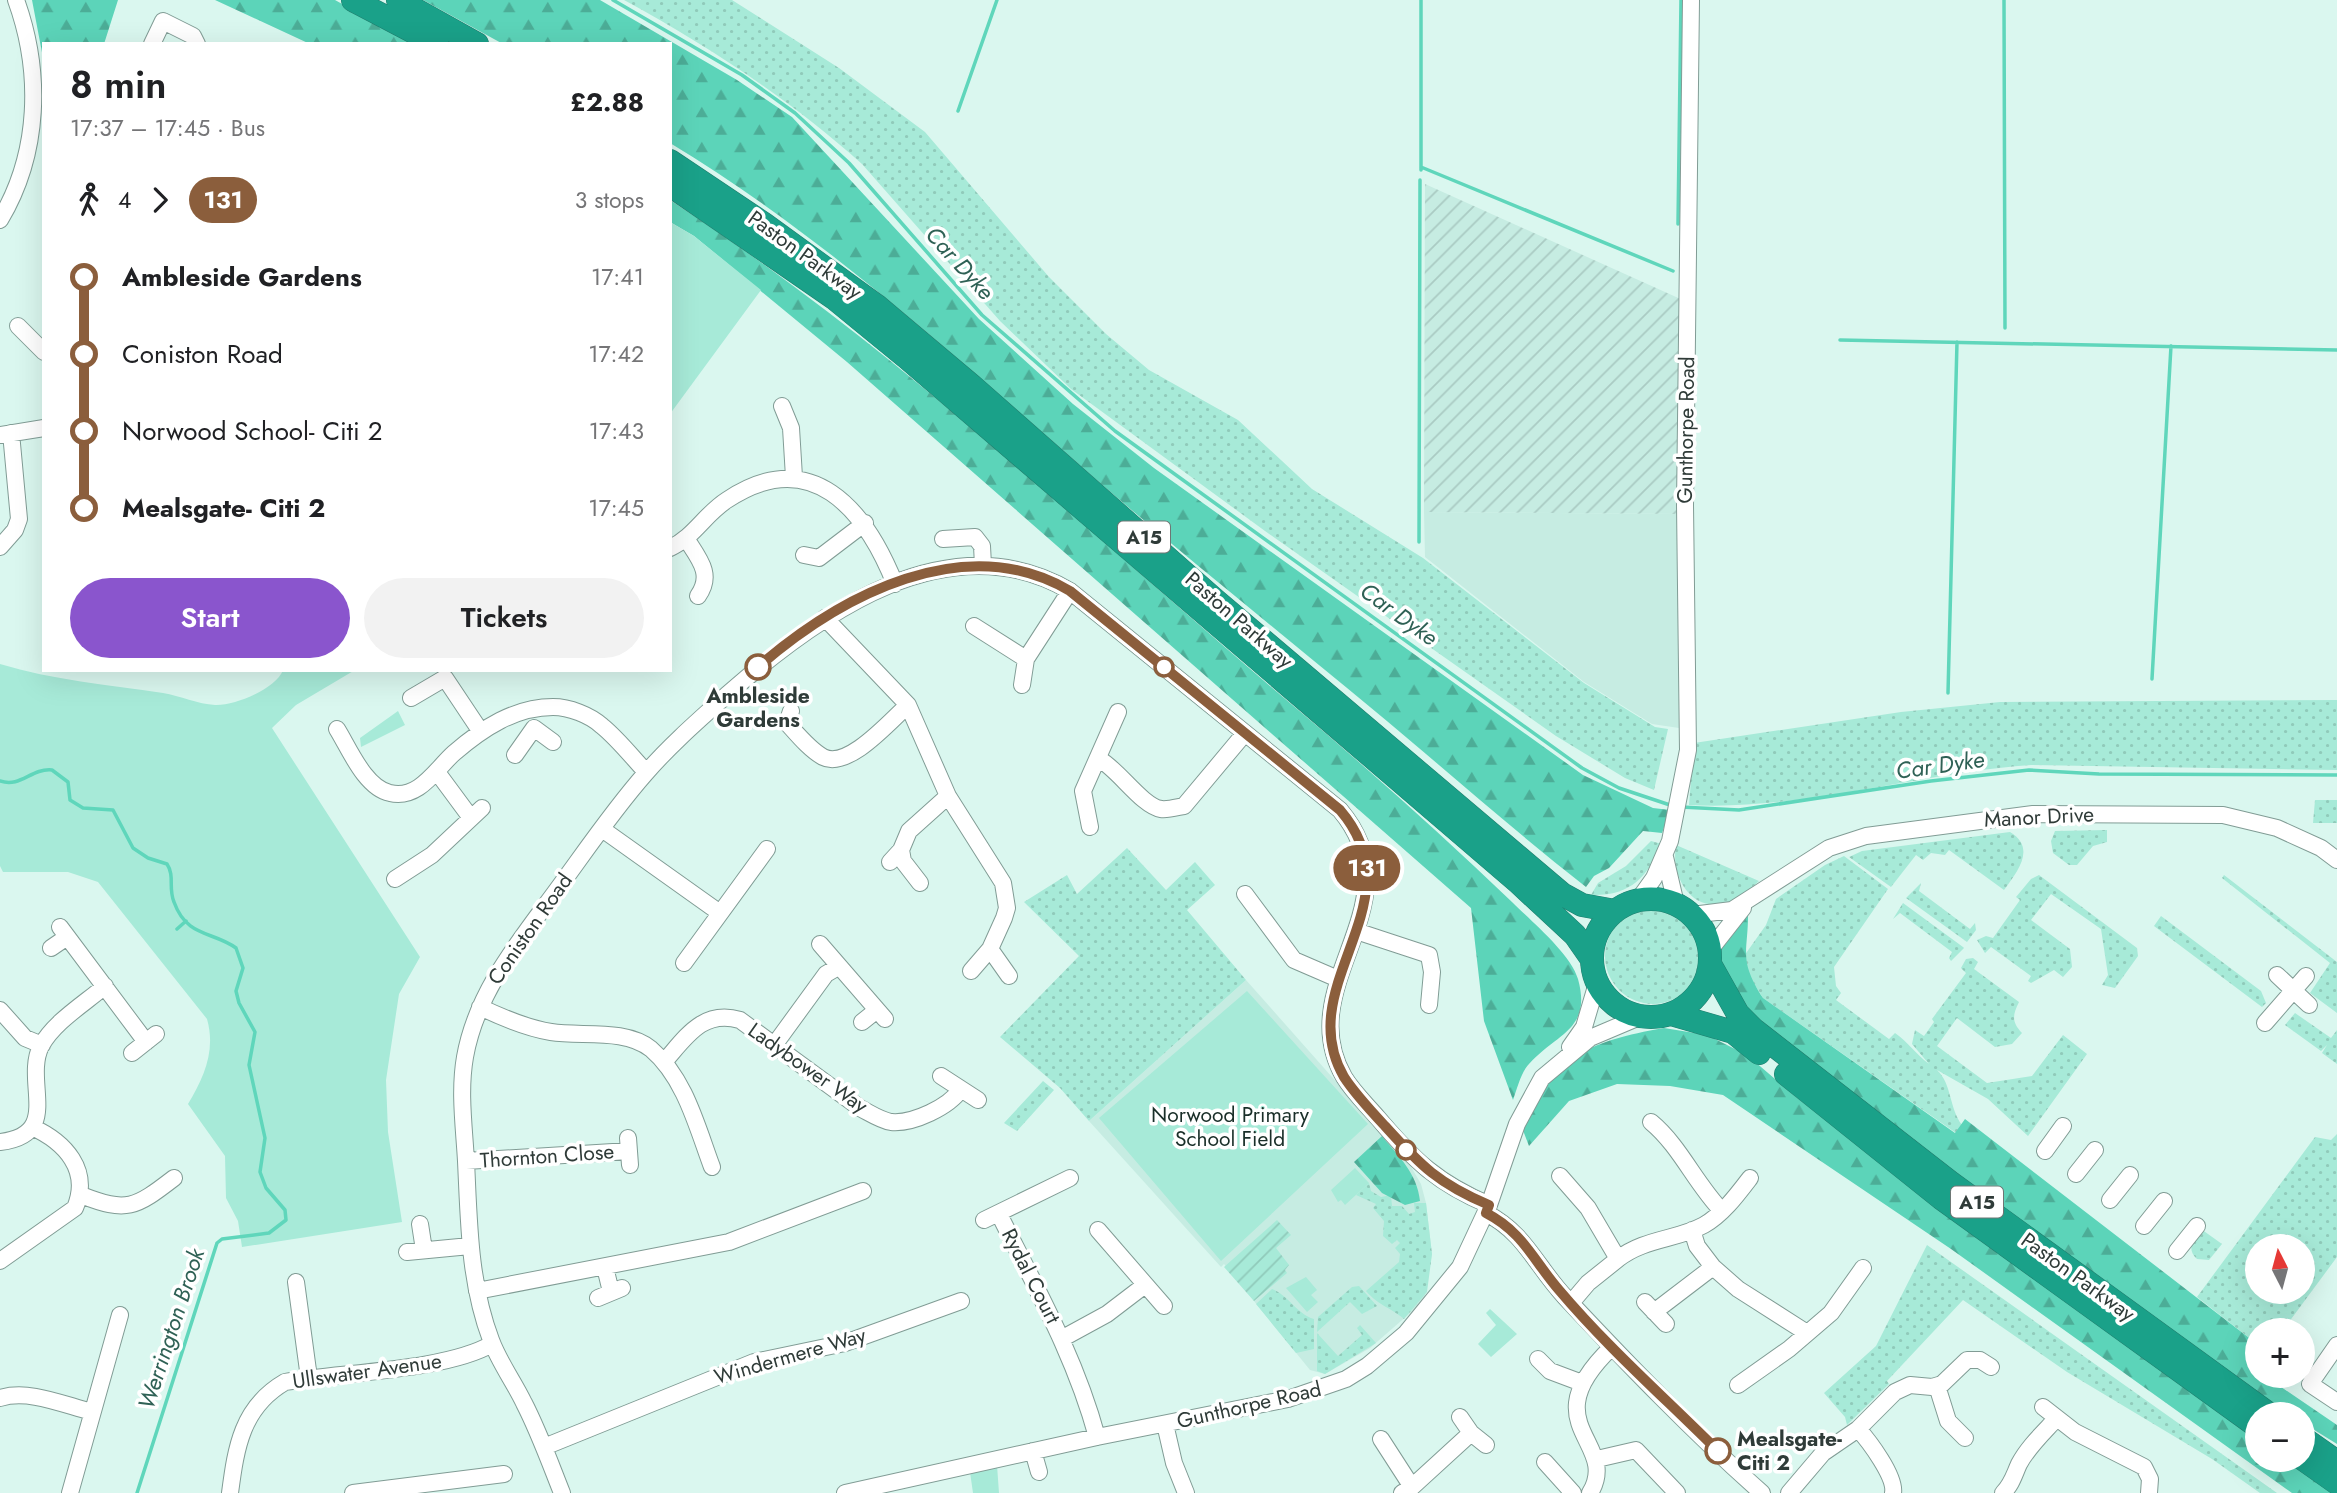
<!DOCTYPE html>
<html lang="en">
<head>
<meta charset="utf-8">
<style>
  body { margin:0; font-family:Jost,sans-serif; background:#f2f2f2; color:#202124; height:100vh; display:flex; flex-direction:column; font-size:26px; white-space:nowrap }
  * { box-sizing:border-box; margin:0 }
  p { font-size:23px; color:#757577 }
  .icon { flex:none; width:38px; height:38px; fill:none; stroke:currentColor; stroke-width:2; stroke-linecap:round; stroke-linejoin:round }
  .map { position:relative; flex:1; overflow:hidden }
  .panel { position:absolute; left:42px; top:42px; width:630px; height:630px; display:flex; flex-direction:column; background:#fff; border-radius:0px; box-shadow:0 7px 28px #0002 }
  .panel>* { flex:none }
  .badge { padding:0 14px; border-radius:23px; font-size:24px; line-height:46px }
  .needle { width:46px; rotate:354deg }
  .controls { position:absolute; left:2245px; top:1234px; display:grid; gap:14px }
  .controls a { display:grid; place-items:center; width:70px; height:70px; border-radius:50%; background:#fff; box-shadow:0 7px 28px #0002; font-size:35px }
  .map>.badge { position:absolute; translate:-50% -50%; box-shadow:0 0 0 4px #fff }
  .legs { display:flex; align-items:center; gap:10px; height:77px; padding:0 28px; font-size:23px }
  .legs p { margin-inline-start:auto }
  .overview { display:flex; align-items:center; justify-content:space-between; height:119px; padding:0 28px }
  h1 { font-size:38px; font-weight:600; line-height:52px }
  .cta { display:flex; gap:14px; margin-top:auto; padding:14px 28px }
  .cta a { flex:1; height:80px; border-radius:42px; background:#8a55cd; color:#fff; font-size:28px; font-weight:600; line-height:80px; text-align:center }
  .cta a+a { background:#f2f2f2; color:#202124 }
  ul { padding:0 28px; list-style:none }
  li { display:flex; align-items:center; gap:24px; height:77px; font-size:26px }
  li i { display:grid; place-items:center; width:10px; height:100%; margin:0 9px; background:currentColor }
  li i::after { content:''; width:18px; height:18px; margin:-9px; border:5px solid; border-radius:50%; background:#fff }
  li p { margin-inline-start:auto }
  li:first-child i { background:linear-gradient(#0000 50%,currentColor 0) }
  li:last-child i { background:linear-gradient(currentColor 50%,#0000 0) }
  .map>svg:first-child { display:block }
  .built { fill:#c6ece2 }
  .industrial { fill:url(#industrial-furrows) }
  .grass { fill:url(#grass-dots); fill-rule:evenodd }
  .forest { fill:url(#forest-firs) }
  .park { fill:#a7ead8 }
  .garden { fill:url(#garden-furrows) }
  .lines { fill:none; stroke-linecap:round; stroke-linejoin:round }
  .stream { stroke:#5fd6bb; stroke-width:3.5 }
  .minor-casing { stroke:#819c95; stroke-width:18 }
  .highway-casing { stroke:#217d6d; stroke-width:24 }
  .minor { stroke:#fff; stroke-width:16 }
  .highway { stroke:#1aa189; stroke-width:23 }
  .line-1-casing { stroke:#fff; stroke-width:16 }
  .line-1 { stroke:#8b5e3c; stroke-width:10 }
  .stop-1-dot { fill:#fff; stroke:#8b5e3c; stroke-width:3.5 }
  .labels { text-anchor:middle; stroke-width:7; stroke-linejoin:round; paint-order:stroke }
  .shield { fill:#fff; stroke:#6d7674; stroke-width:2 }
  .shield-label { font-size:19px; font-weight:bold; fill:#2f3b38 }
  .street-label { font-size:21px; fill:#2f3b38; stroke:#fff }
  .stop-label { font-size:21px; font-weight:bold; fill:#2f3b38; stroke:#fff }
  .park-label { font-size:21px; fill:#1a2f29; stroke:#fff }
  .water-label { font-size:23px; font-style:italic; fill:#2f6155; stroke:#fff }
</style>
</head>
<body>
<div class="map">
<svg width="2337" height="1493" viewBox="0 0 2337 1493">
  <defs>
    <pattern id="industrial-furrows" width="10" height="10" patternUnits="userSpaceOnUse" patternTransform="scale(1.75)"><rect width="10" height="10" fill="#c6ece2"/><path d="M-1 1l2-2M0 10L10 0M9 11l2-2" fill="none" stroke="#aacbc3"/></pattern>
    <pattern id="grass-dots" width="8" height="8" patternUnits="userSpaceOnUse" patternTransform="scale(1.75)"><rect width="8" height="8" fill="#a7ead8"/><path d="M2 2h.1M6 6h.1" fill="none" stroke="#90caba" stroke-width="1.8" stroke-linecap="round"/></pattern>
    <pattern id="forest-firs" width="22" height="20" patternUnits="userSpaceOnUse" patternTransform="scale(1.75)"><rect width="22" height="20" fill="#5cd4b9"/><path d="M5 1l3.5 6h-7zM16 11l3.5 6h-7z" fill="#4cad97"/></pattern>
    <pattern id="garden-furrows" width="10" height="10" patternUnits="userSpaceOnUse" patternTransform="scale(1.75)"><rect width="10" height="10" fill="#a7ead8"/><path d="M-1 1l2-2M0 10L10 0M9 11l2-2" fill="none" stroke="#90caba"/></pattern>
  </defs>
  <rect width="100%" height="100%" fill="#daf7ef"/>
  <!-- built -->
  <path class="built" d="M1424 512 1683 514 1679 728 1652 724 1584 682 1425 557Z
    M1246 980 1410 1165 1421 1184 1426 1203 1432 1254 1424 1301 1370 1348 1325 1374 1310 1370 1224 1264 1221 1267 1089 1121Z"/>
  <!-- industrial -->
  <path class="industrial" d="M1425 184 1685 301 1683 514 1424 512Z"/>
  <!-- grass -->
  <path class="grass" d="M624 0H732L839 68 925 132 1049 277 1106 334 1149 370 1238 420 1312 489 1423 558 1584 683 1655 727 1668 729 1654 790 1625 778 1556 736 1265 531 1071 389 1000 321 862 164C789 99 710 47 624 0Z
    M2337 700V770L2031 765C1917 773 1803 811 1689 805L1694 743 1901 712 2000 702Z
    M2315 800H2337V823H2313Z
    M2107 830V842L2093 846 2077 865H2069L2053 853 2051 841 2055 831Z
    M2010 832C2037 848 2017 872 2004 890L1949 850 1945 855 1931 853 1923 860 1916 855 1891 887 1849 857 1862 851Z
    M1651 841 1662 844C1646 878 1631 896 1591 895L1598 883 1626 866Z
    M1676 845 1759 881C1751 888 1742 897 1732 901 1693 917 1670 878 1676 845Z
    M1127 848 1166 890 1195 862 1215 885 1187 910 1246 980 1089 1121 1060 1088 1000 1037 1079 956 1024 902 1067 875 1077 894Z
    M1844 856 1888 889 1834 967 1836 986 1841 993 1836 1000 1889 1039 1895 1033C1908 1042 1916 1054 1929 1064L1912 1044 1915 1030 1924 1036 1934 1022 1932 1019 1966 973 1961 968 1966 959 1973 958 1978 962 1974 969 2019 1002C2012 1016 2012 1022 2022 1033L2012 1044 1995 1047 1957 1018 1937 1046 1987 1083 2032 1076 2063 1035 2087 1054 2028 1136 1988 1099 1937 1070C1952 1084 1949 1108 1962 1125L1956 1133 1763 998 1748 974 1744 956 1766 925 1776 899 1825 865Z
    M2039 875 2137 948 2138 956 2115 988 2102 985 2108 975 2101 929 2051 894 2031 920 2070 949 2072 967 2063 977 2054 970 2031 983 2028 981 2031 976 1991 947 1985 953 1977 940 1986 936 1993 938 2020 900 2016 897 2031 879Z
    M2224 875 2337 962V1013L2310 993 2330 963 2222 878Z
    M1921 883 1919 891 1970 929 1975 923 1976 930 1967 942 1906 898Z
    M1903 903 1963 947 1964 948 1951 961 1949 958 1952 952 1900 913 1893 919Z
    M1605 956a48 48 0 1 1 96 0a48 48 0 1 1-96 0Z
    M2161 916 2261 991 2266 1003 2262 1007 2154 926Z
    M2295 1013 2331 1038 2337 1030V1064L2322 1053 2327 1045 2321 1051 2285 1025Z
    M1043 1081 1054 1090 1017 1131 1004 1123Z
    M2337 1134V1257L2283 1330H2258L2257 1344 2197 1297 2315 1137 2331 1140ZM2258 1246H2303V1292H2258Z
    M1369 1183 1371 1191 1381 1197 1391 1195 1392 1206H1402L1409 1214 1415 1212 1414 1203H1426L1432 1254 1427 1292 1404 1319C1390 1307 1379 1306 1366 1291L1399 1262 1400 1254 1395 1248 1400 1243 1397 1240 1392 1244 1383 1236 1384 1221 1373 1208 1376 1204 1356 1195Z
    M2201 1229 2222 1244 2209 1260 2197 1259C2186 1249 2193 1239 2201 1229Z
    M1927 1245 2277 1493H2260L2212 1459 2067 1372 1963 1300 1887 1381 1889 1384 1847 1425 1845 1417 1824 1393 1876 1346Z
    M1359 1286 1377 1306 1362 1314 1350 1302 1317 1332 1318 1317 1352 1287Z
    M1272 1289C1288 1295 1297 1314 1314 1319V1349L1296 1353 1256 1304Z
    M1360 1325 1376 1343 1325 1374 1317 1371V1333L1338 1356 1362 1335 1357 1328Z"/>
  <!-- forest -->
  <path class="forest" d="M32 0H118L104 44H44V63Z
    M215 0H335L414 44H310Z
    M423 0H600L737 80 792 117 979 319 1073 404 1154 468 1583 775 1653 808 1670 810 1662 833 1643 831 1609 868 1594 876 1586 887C1531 844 1479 799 1426 754 1316 661 1203 572 1093 477 958 359 824 236 670 143V44H503Z
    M670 200C893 345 1087 531 1290 703 1366 767 1440 833 1512 902 1530 920 1571 954 1578 979 1592 1030 1557 1033 1529 1064 1521 1072 1517 1089 1513 1100L1484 1021 1471 908 847 362 694 236 670 222Z
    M1748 909C1749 953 1737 957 1763 998L1955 1133 1965 1119 2257 1344V1364L2254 1368 2258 1376H2265L2337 1425V1444L2303 1423V1414H2289L2199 1358 1748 1018 1725 984 1715 951Z
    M1664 1028 1707 1035 1747 1055 1796 1097 2071 1306 2257 1437 2258 1460H2289L2337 1493H2292L1951 1249 1723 1095 1670 1086 1617 1084 1569 1101 1529 1146 1521 1125C1561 1055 1585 1042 1664 1028Z
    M1382 1136C1399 1157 1417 1173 1420 1201L1405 1205 1382 1193 1354 1162Z"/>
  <!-- park -->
  <path class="park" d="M670 222 694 236 761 290 670 414Z
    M0 664C53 680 108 685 163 693 180 696 198 704 215 705 234 706 276 689 283 670H355L296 705 272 728 420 957 399 994 386 1080 388 1132 402 1222 242 1247 238 1221 226 1198 225 1156 188 1104C204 1078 216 1050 207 1019L98 882 68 872H3L0 866Z
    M398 711 405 725 361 747 360 738Z
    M1247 991 1368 1124 1221 1261 1099 1118Z
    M1355 1168 1369 1183 1345 1205 1341 1200 1338 1202 1331 1190Z
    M1306 1277 1317 1290 1311 1295 1318 1302 1307 1312 1286 1288Z
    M1490 1309 1517 1334 1491 1357 1478 1344 1496 1325 1486 1313Z
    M997 1465 999 1493H973L970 1472Z"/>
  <!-- garden -->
  <path class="garden" d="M1277 1220 1291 1235 1276 1248 1289 1265 1285 1270 1287 1273 1254 1301 1224 1267Z"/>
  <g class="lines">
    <!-- stream -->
    <path class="stream" d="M613 0 742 75 795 113 849 163 982 315 1115 431 1582 768 1619 788 1673 806
      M2004 0 2005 328
      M958 111 997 0
      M1421 167 1673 271
      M1421 170V0
      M1678 224 1681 0
      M1840 340 2337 350
      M1419 542 1420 180
      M2152 679 2171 346
      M1948 693 1957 342
      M0 781C21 788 31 768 52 770L68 782 70 800 83 808 113 810 133 848 148 858 167 864C175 876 168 888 174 902 187 938 213 931 236 948L243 968 236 991 239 1003 255 1032 249 1065 265 1138 260 1172 266 1188 285 1210 286 1220 269 1233 222 1239 217 1243 137 1493
      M1681 807 1739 810 1931 781 2029 770 2099 774 2337 775
      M177 929 186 921"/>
    <!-- minor casing -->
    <g class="minor-casing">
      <path id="minor" d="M152 44 163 21 193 36 197 44
        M0 220C40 153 42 72 16 0
        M18 326 44 352
        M782 406 791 428 794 477
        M0 435 44 428
        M943 539 975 537 982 546 983 565
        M687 540C700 560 713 575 698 596
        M0 547 15 530 19 519 11 433
        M670 548C694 537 705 514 727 500 811 444 865 509 895 584
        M804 555 819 558 865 523
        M825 618 908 705 948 796 1003 883 1007 908 1004 918 990 949 971 971
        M974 626 1026 659 1070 591
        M1022 685 1026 659
        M411 698 445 678 481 732
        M791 711 787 723C797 734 810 750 823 757 848 770 890 721 908 705
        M337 729C349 748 365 788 390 793 419 800 436 769 454 753 483 728 515 707 553 707 569 707 590 715 602 726 618 739 632 757 646 772
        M515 755 534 728 553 742
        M1099 759C1118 769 1142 806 1161 809 1168 810 1178 807 1184 806L1245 733
        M437 772 471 818
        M1090 827 1083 791 1118 712
        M602 829 720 913
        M901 850 903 861 920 883
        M1665 857 1676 904
        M890 862 901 850 909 831 948 796
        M395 879 432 855 482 808
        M1245 894 1294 960 1338 979
        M1639 899 1654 878 1670 841 1688 750 1685 505 1691 0
        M1692 915 1732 910 1829 848 1866 836 2033 814 2223 815 2277 828 2321 848 2337 860
        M60 927 146 1042
        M1356 931 1429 955 1432 972 1429 1005
        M820 944 885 1019
        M51 948 67 937
        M990 949 1009 976
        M1710 950 1743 908
        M684 963 767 849
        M2277 975 2309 1005
        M480 1007C503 1018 526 1028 551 1032 581 1037 625 1028 651 1049 685 1078 697 1127 712 1167
        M0 1010 25 1038 42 1045
        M862 1022 877 1010
        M2265 1023 2306 976
        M775 1044 826 974 838 967
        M1570 1047 1584 1027 1597 983
        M132 1053 156 1034
        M664 1062C686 1037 703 1009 740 1020L860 1108C870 1113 880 1120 891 1122 913 1124 949 1107 961 1089
        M941 1076 978 1100
        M1651 1122C1680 1146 1695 1183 1722 1211
        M628 1138 630 1165
        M0 1142C63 1135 23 1082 41 1046 54 1022 84 1004 105 986
        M2045 1151 2063 1126
        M466 1161 629 1151
        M2076 1174 2095 1150
        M1560 1176 1588 1208 1618 1259 1588 1283 1571 1303
        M81 1195C127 1213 135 1208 174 1178
        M2110 1200 2130 1175
        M1486 1213C1525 1233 1536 1266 1565 1297 1628 1364 1693 1432 1762 1493
        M999 1214C1036 1288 1075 1356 1097 1437
        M984 1220 1070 1178
        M420 1224 424 1250
        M2144 1226 2164 1201
        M1098 1230 1164 1306
        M2177 1251 2197 1226
        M407 1252 470 1246
        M1618 1259C1645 1238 1677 1240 1704 1225 1723 1214 1737 1195 1750 1178
        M0 1261 75 1208C91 1170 65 1142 32 1127
        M605 1267 611 1292
        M1713 1267 1738 1289 1807 1333
        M296 1282 309 1378
        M477 1291 729 1242 863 1191
        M598 1298 622 1288
        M1645 1302 1666 1324
        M1654 1312 1713 1267 1697 1246 1692 1230
        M1063 1338 1107 1314 1145 1285
        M2337 1345 2310 1384 2337 1402
        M1538 1359 1550 1371 1582 1383
        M1738 1385 1789 1349 1831 1313 1863 1268
        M1937 1386 1948 1421 1965 1438
        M0 1398C29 1389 64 1405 92 1412
        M2043 1407 2075 1432 2144 1467 2150 1479 2149 1493
        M1460 1417 1471 1433 1486 1445
        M1165 1424 1174 1463 1186 1493
        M1858 1429 1895 1392 1910 1385 1932 1387 1942 1384 1967 1360H1980L1991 1367
        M1381 1439 1412 1487
        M544 1447 754 1362 845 1343 961 1301
        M1033 1451 1039 1472
        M1597 1459 1636 1450 1677 1493
        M1545 1462 1573 1493
        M70 1493 120 1315
        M230 1493C236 1447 242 1407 285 1382 342 1372 445 1371 492 1344
        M353 1493 504 1474
        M562 1493C550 1463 539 1432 524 1403 514 1382 499 1362 491 1340 469 1282 469 1222 466 1161 464 1126 459 1091 465 1057 477 989 523 937 562 883 589 846 615 808 645 774 670 745 700 719 729 693 819 614 949 520 1070 591L1340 810C1419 904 1290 983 1344 1077 1353 1092 1367 1105 1378 1118 1414 1161 1438 1183 1489 1205
        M845 1493 1097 1437 1288 1399 1346 1379 1367 1366 1406 1333 1460 1267 1489 1205 1517 1124 1542 1078 1590 1038 1642 1016
        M1402 1493 1412 1487 1471 1433
        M1590 1493C1621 1442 1530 1425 1612 1347
        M1789 1493 1823 1453 1858 1429C1869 1441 1896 1477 1893 1493
        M2003 1493C2012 1484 2014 1475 2019 1464 2028 1447 2043 1433 2055 1420"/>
    </g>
    <!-- highway casing -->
    <g class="highway-casing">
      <path id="highway" d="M353 0 437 44
        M398 0 477 44
        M670 161 764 224 877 306 972 386 1215 600 1562 894 1582 905 1615 911
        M670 185 834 298 906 357 1519 883 1575 935 1591 958
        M1592 958a59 59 0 1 1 118 0a59 59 0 1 1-118 0Z
        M1710 964 1738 1014 1753 1029 1951 1183 2269 1414
        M1671 1014 1733 1032 1759 1053
        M1786 1074 1941 1198 2258 1427
        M2303 1438 2337 1462
        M2303 1459 2337 1483"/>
    </g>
    <!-- minor -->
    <use href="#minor" class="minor"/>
    <!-- highway -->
    <use href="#highway" class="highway"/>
  </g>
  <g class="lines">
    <!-- line-1 casing -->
    <g class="line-1-casing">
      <path id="line-1" d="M758 667C841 595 965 529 1070 591L1340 810C1420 903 1290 984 1344 1077 1355 1094 1371 1111 1385 1126 1421 1166 1439 1184 1489 1205L1486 1213C1523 1232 1533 1260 1559 1290 1608 1348 1665 1398 1718 1451"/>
    </g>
    <!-- line-1 -->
    <use href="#line-1" class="line-1"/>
  </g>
  <!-- markers -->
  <g class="stop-1-dot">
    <circle cx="758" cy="667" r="12"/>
    <circle cx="1164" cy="667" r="9"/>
    <circle cx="1406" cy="1150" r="9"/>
    <circle cx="1718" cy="1451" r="12"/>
  </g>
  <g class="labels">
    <!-- shield labels -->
    <g class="shield">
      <rect x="1118" y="521.5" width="52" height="31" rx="5"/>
      <rect x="1951" y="1186.5" width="52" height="31" rx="5"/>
    </g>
    <g class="shield-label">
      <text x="1144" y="544">A15</text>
      <text x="1977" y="1209">A15</text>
    </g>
    <!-- street labels -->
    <g class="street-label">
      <text transform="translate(805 255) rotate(36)" y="7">Paston Parkway</text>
      <text transform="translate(1686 430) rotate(-89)" y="7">Gunthorpe Road</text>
      <text transform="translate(1239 620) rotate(41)" y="7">Paston Parkway</text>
      <text transform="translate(2039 817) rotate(-3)" y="7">Manor Drive</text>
      <text transform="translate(530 929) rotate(-55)" y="7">Coniston Road</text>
      <text transform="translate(808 1068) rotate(35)" y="7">Ladybower Way</text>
      <text transform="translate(547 1156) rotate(-4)" y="7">Thornton Close</text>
      <text transform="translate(1031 1276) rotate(63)" y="7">Rydal Court</text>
      <text transform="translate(2078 1277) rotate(36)" y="7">Paston Parkway</text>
      <text transform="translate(790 1356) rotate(-16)" y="7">Windermere Way</text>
      <text transform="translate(367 1371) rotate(-8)" y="7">Ullswater Avenue</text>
      <text transform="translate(1249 1405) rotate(-13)" y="7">Gunthorpe Road</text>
    </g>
    <!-- stop labels -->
    <g class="stop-label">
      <text x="758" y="703">Ambleside<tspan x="758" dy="24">Gardens</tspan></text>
      <text x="1737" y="1446" text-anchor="start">Mealsgate-<tspan x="1737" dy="24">Citi 2</tspan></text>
    </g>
    <!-- park labels -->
    <g class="park-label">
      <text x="1230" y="1122">Norwood Primary<tspan x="1230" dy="24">School Field</tspan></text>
    </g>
    <!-- water labels -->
    <g class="water-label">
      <text transform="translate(960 263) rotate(48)" y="8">Car Dyke</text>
      <text transform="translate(1399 614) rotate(36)" y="8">Car Dyke</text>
      <text transform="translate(1940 765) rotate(-8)" y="8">Car Dyke</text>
      <text transform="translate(171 1329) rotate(-72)" y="8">Werrington Brook</text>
    </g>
  </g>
</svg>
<div class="controls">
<a><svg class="needle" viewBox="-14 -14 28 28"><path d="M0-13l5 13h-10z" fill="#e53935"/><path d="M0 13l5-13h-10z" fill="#757577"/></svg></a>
<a>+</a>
<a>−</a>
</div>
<b class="badge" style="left:1367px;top:868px;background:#8b5e3c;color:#fff">131</b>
<section class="panel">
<div class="overview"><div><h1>8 min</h1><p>17:37 – 17:45 · Bus</p></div><b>£2.88</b></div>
<div class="legs"><svg class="icon" aria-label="walk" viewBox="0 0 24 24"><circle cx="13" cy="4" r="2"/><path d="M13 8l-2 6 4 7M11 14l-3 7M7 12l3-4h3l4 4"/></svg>4<svg class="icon" aria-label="forward" viewBox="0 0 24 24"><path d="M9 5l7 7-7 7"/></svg><b class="badge" style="background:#8b5e3c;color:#fff">131</b><p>3 stops</p></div>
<ul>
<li><i style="color:#8b5e3c"></i><b>Ambleside Gardens</b><p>17:41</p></li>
<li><i style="color:#8b5e3c"></i><span>Coniston Road</span><p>17:42</p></li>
<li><i style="color:#8b5e3c"></i><span>Norwood School- Citi 2</span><p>17:43</p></li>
<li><i style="color:#8b5e3c"></i><b>Mealsgate- Citi 2</b><p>17:45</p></li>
</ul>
<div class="cta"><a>Start</a><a>Tickets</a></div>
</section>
</div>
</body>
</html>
